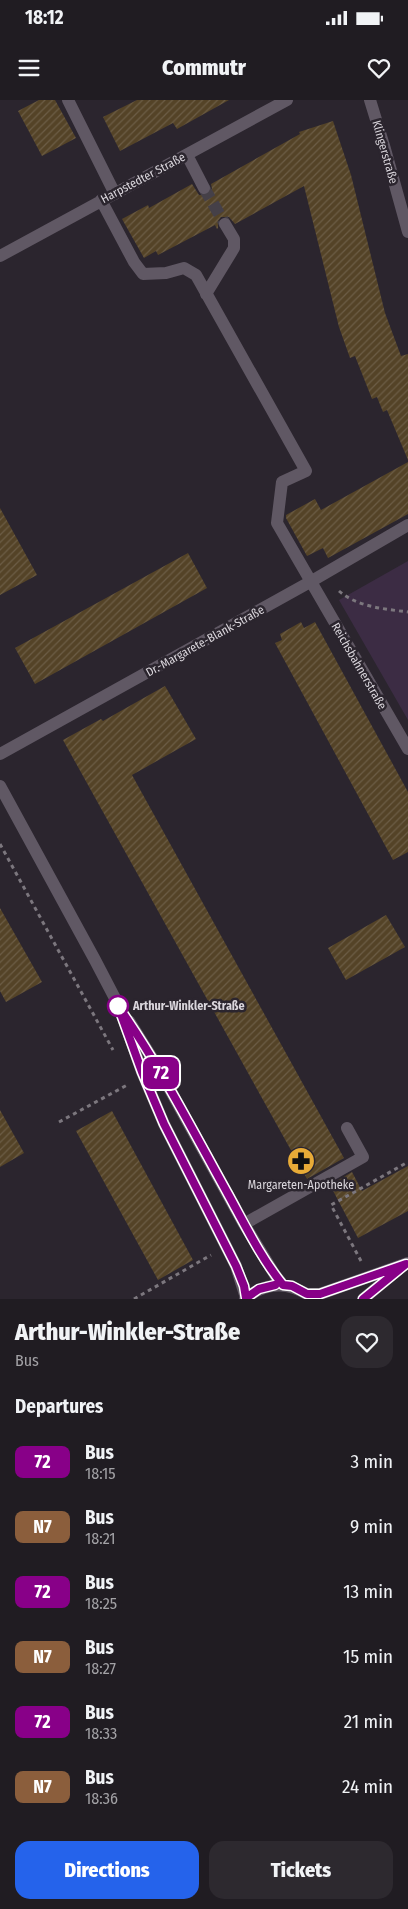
<!DOCTYPE html>
<html lang="en">
<head>
<meta charset="utf-8">
<style>
  body { margin:0; font-family:"Fira Sans Condensed",sans-serif; background:#2d292f; color:#f1f3f6; height:100vh; display:flex; flex-direction:column; font-size:19px; white-space:nowrap }
  * { box-sizing:border-box; margin:0 }
  p { font-size:16px; color:#a2a1a5 }
  .icon { flex:none; width:28px; height:28px; fill:none; stroke:currentColor; stroke-width:2; stroke-linecap:round; stroke-linejoin:round }
  .map { position:relative; height:1199px; overflow:hidden }
  .details { display:flex; flex-direction:column; background:#201c22; flex:1 }
  .details>* { flex:none }
  .badge { padding:0 10px; border-radius:8px; font-size:18px; line-height:32px }
  .map>.badge { position:absolute; translate:-50% -50%; box-shadow:0 0 0 2px #fff }
  h2 { padding:0 15px; font-size:19px; line-height:45px }
  .round { display:grid; place-items:center; flex:none; width:52px; height:52px; border-radius:15px; background:#2d292f }
  .summary { display:flex; align-items:center; justify-content:space-between; height:85px; padding:0 15px }
  h1 { font-size:24px; font-weight:800; line-height:38px }
  .action { display:flex; gap:10px; margin-top:auto; padding:10px 15px }
  .action a { flex:1; height:58px; border-radius:15px; background:#2563eb; color:#fff; font-size:20px; font-weight:800; line-height:58px; text-align:center }
  .action a+a { background:#2d292f; color:#f1f3f6 }
  ul { padding:0; list-style:none }
  li { display:flex; align-items:center; gap:15px; height:65px; padding:0 15px }
  li div { flex:1 }
  li b { display:block; font-size:19px }
  li em { font-style:normal }
  li .badge { min-width:55px; font-weight:700; text-align:center }
  .status { display:flex; justify-content:space-between; align-items:center; height:35px; padding:0 25px; background:#201c22; direction:ltr }
  .status svg { height:14px; fill:currentColor }
  header { display:flex; justify-content:space-between; align-items:center; height:65px; padding:0 15px; background:#201c22; font-size:22px; font-weight:800 }
  .map>svg:first-child { display:block }
  .park { fill:#3c2c44 }
  .building { fill:url(#building-hatch) }
  .lines { fill:none; stroke-linecap:round; stroke-linejoin:round }
  .minor-tunnel { stroke:#454048; stroke-width:12; stroke-dasharray:12 6; stroke-linecap:butt }
  .path { stroke:#7c777e; stroke-width:3; stroke-dasharray:4 4; stroke-linecap:butt }
  .minor { stroke:#605864; stroke-width:12 }
  .line-casing { stroke:#fff; stroke-width:11 }
  .line { stroke:#808; stroke-width:8 }
  .stop-dot { fill:#fff; stroke:#808; stroke-width:2.5 }
  .labels { text-anchor:middle; stroke-width:5; stroke-linejoin:round; paint-order:stroke }
  .street-label { font-size:12px; fill:#dad6dc; stroke:#2b252e }
  .stop-label { font-size:12px; font-weight:bold; fill:#dad6dc; stroke:#2b252e; text-anchor:start }
  .poi-label { font-size:12px; fill:#dad6dc; stroke:#2b252e }
</style>
</head>
<body>
<div class="status"><b>18:12</b><svg viewBox="0 0 49 12"><path d="M0 12V9h3v3zM5 12V6h3v6zM10 12V3h3v9zM15 12V0h3v12zM26 1h20v11H26zM47 4h2v5h-2z"/></svg></div>
<header><svg class="icon" aria-label="menu" viewBox="0 0 24 24"><path d="M4 6h16M4 12h16M4 18h16"/></svg>Commutr<svg class="icon" aria-label="heart" viewBox="0 0 24 24"><path d="M12 20l-8-8c-3-5 5-10 8-4 3-6 11-1 8 4z"/></svg></header>
<div class="map">
<svg width="408" height="1199" viewBox="0 0 408 1199">
  <defs>
    <pattern id="building-hatch" width="6" height="6" patternUnits="userSpaceOnUse" patternTransform="scale(1.25)"><rect width="6" height="6" fill="#544327"/><path d="M-1 1l2-2M0 6l6-6M5 7l2-2" fill="none" stroke="#6c5d46"/></pattern>
  </defs>
  <rect width="100%" height="100%" fill="#2b252e"/>
  <!-- park -->
  <path class="park" d="M408 461V620L339 500Z"/>
  <!-- building -->
  <path class="building" d="M39 0H55L76 38 42 56 18 11Z
    M137 0H229L177 29 173 23 120 51 103 17Z
    M333 21 351 75 385 213 401 256 408 254V360L387 310 383 312 377 297 372 299 355 256 350 258 339 227 304 86 235 124 229 117H221L218 121V128L217 129 215 125 158 155 156 151 144 158 122 119 148 105 149 108 192 84 199 95H207L212 89 211 84 300 34 299 32Z
    M408 362V414L328 458 323 448 307 456 286 418V415L315 399 321 410Z
    M0 408 37 475 0 495Z
    M188 453 207 488 35 584 15 548Z
    M301 522 304 528 315 522 408 692V752L393 760 275 543 282 540 280 534Z
    M165 586 196 639 132 675 344 1058 307 1079 63 640 101 619 103 621Z
    M0 808 42 882 6 902 0 891Z
    M386 815 405 847 346 880 328 848Z
    M0 1010 24 1053 0 1067Z
    M112 1011 193 1160 158 1180 76 1031Z
    M408 1066V1111L358 1138 330 1085 352 1072 362 1091Z"/>
  <g class="lines">
    <!-- minor-tunnel -->
    <path class="minor-tunnel" d="M204 88 225 124"/>
    <!-- path -->
    <path class="path" d="M339 491C357 507 385 509 408 512
      M0 744 113 950
      M59 1022 129 984
      M361 1161 331 1105 408 1062
      M134 1199 211 1155"/>
    <!-- minor -->
    <path class="minor" d="M68 0 115 94
      M370 0 385 49 408 132
      M187 55 204 88
      M101 100 134 162 143 174 166 173 184 168 196 175 306 371 282 382 277 423 408 649
      M0 156 287 0
      M206 194 234 148V139L225 124
      M0 654 310 482 408 425
      M0 686 95 860 119 906 142 972 164 1024 236 1166 246 1198
      M129 921 157 966 244 1124 275 1175 283 1185
      M244 1124 363 1057 347 1028
      M307 1194H320L408 1163
      M245 1199C267 1180 292 1182 314 1199
      M363 1199 398 1170"/>
  </g>
  <g class="lines">
    <!-- line casing -->
    <g class="line-casing">
      <path id="line" d="M275 1185 259 1189 246 1198 244 1186 236 1166 164 1024 142 972 118 906C160 966 193 1031 228 1094 245 1125 261 1158 283 1185L292 1186 307 1194H320L406 1164 363 1199"/>
    </g>
    <!-- line -->
    <use href="#line" class="line"/>
  </g>
  <!-- icons -->
  <defs>
    <g id="pharmacy-disc" transform="scale(1.4375)"><circle r="9.5" fill="#e8ab37" stroke="#2b252e"/><path d="M-2-6h4v4h4v4h-4v4h-4v-4h-4v-4h4Z" fill="#111"/></g>
  </defs>
  <g fill-rule="evenodd">
    <use href="#pharmacy-disc" x="301" y="1061"/>
  </g>
  <!-- markers -->
  <circle class="stop-dot" cx="118" cy="906" r="10"/>
  <g class="labels">
    <!-- street labels -->
    <g class="street-label">
      <text transform="translate(385 52) rotate(74)" y="4">Klingerstraße</text>
      <text transform="translate(143 78) rotate(-28)" y="4">Harpstedter Straße</text>
      <text transform="translate(205 541) rotate(-29)" y="4">Dr.-Margarete-Blank-Straße</text>
      <text transform="translate(359 566) rotate(60)" y="4">Reichsbahnerstraße</text>
    </g>
    <!-- stop labels -->
    <g class="stop-label">
      <text x="133" y="910">Arthur-Winkler-Straße</text>
    </g>
    <!-- poi labels -->
    <g class="poi-label">
      <text x="301" y="1089">Margareten-Apotheke</text>
    </g>
  </g>
</svg>
<b class="badge" style="left:161px;top:973px;background:#808;color:#fff">72</b>
</div>
<section class="details">
<div class="summary"><div><h1>Arthur-Winkler-Straße</h1><p>Bus</p></div><a class="round"><svg class="icon" aria-label="heart" viewBox="0 0 24 24"><path d="M12 20l-8-8c-3-5 5-10 8-4 3-6 11-1 8 4z"/></svg></a></div>
<h2>Departures</h2>
<ul>
<li><span class="badge" style="background:#808;color:#fff">72</span><div><b>Bus</b><p>18:15</p></div><em>3 min</em></li>
<li><span class="badge" style="background:#8b5e3c;color:#fff">N7</span><div><b>Bus</b><p>18:21</p></div><em>9 min</em></li>
<li><span class="badge" style="background:#808;color:#fff">72</span><div><b>Bus</b><p>18:25</p></div><em>13 min</em></li>
<li><span class="badge" style="background:#8b5e3c;color:#fff">N7</span><div><b>Bus</b><p>18:27</p></div><em>15 min</em></li>
<li><span class="badge" style="background:#808;color:#fff">72</span><div><b>Bus</b><p>18:33</p></div><em>21 min</em></li>
<li><span class="badge" style="background:#8b5e3c;color:#fff">N7</span><div><b>Bus</b><p>18:36</p></div><em>24 min</em></li>
</ul>
<div class="action"><a>Directions</a><a>Tickets</a></div>
</section>
</body>
</html>
